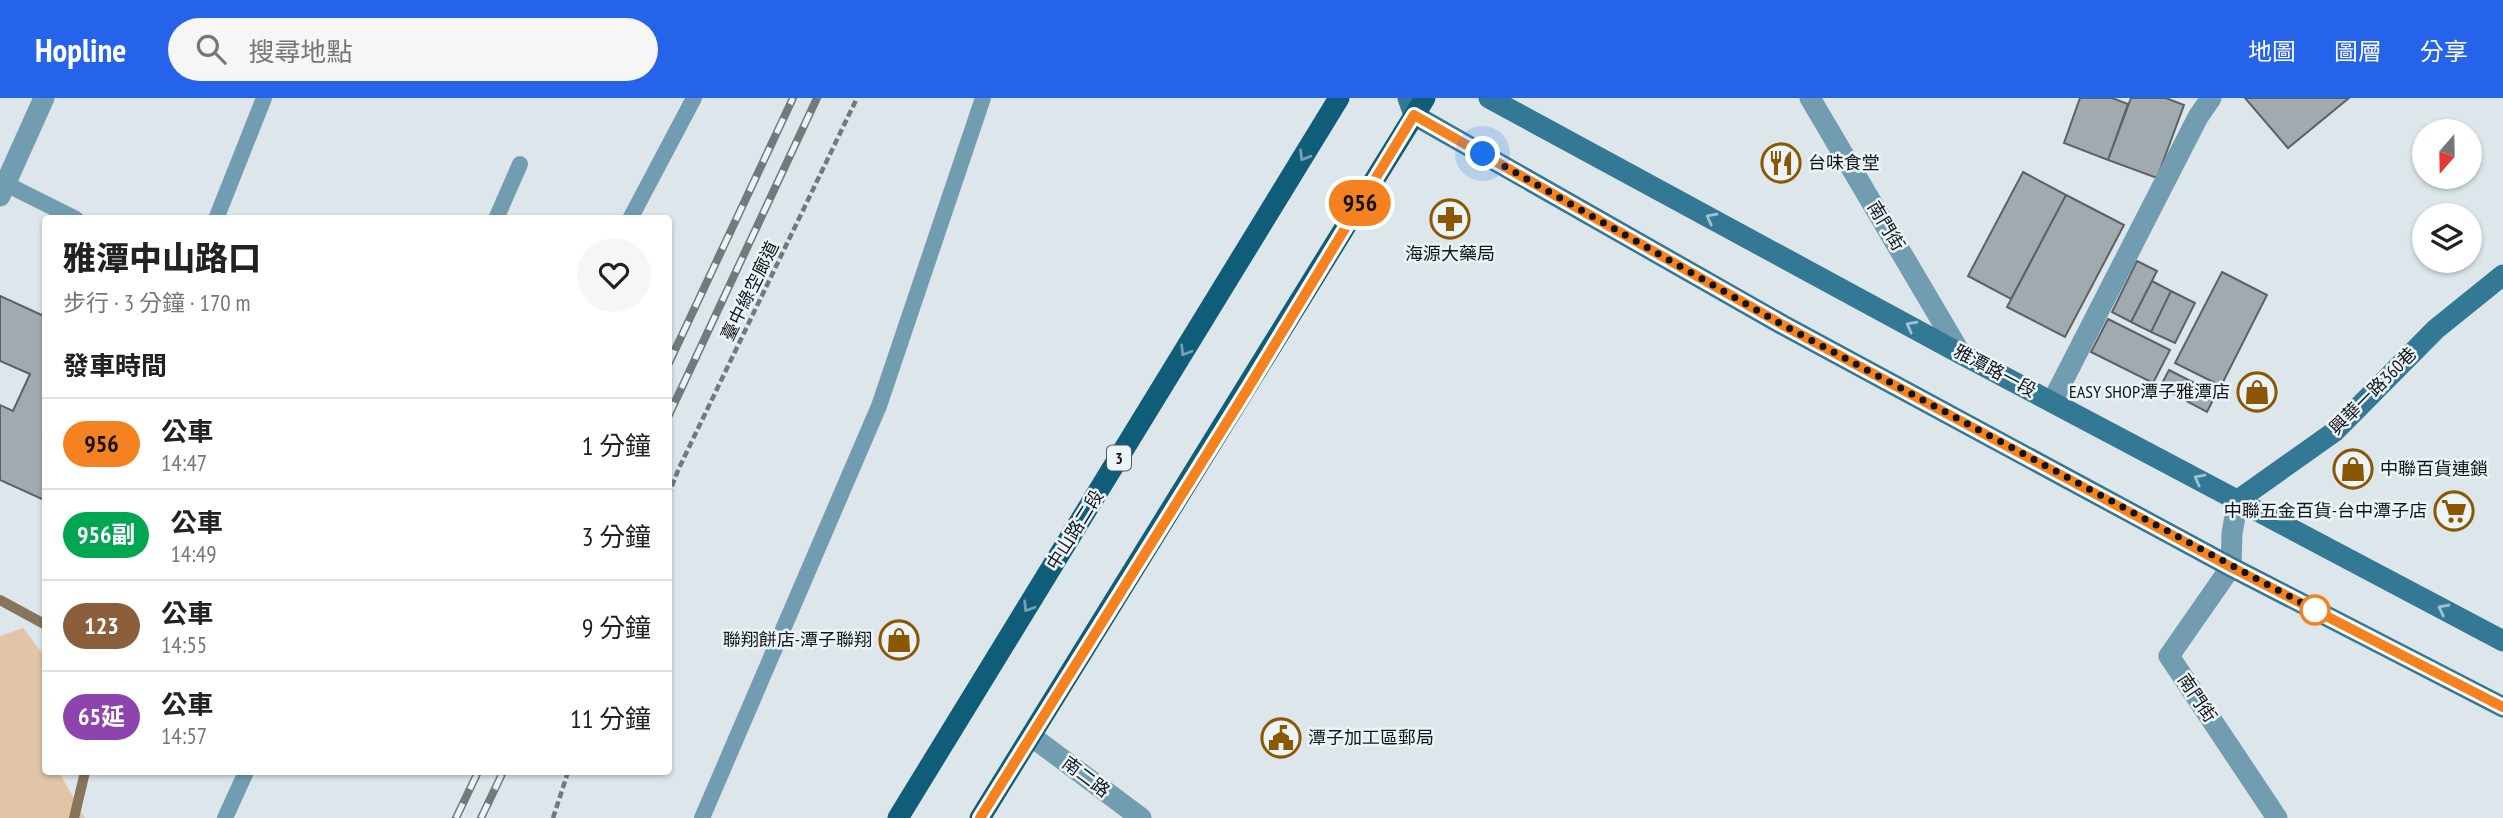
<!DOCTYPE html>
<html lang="zh-TW">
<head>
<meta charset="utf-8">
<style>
  body { margin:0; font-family:"PT Sans Narrow","Noto Sans TC",sans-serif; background:#f6f6f6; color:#222; height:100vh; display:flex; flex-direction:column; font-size:26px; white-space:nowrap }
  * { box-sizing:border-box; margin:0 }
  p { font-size:23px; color:#767676 }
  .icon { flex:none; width:38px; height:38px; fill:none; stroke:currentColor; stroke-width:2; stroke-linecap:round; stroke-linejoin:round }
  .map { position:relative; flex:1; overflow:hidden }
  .details { position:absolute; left:42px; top:117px; width:630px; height:560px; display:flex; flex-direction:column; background:#fff; border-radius:7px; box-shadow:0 2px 5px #0004 }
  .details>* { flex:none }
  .badge { padding:0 14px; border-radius:23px; font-size:24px; line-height:46px }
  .needle { width:46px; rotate:200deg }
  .tools { position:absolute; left:2412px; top:21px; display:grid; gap:14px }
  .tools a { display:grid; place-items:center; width:70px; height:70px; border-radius:50%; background:#fff; box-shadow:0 2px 5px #0004; font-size:35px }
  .you { position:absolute; width:35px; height:35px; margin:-18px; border:5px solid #fff; border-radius:50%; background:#1a73e8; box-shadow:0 0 0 10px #1a73e833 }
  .map>.badge { position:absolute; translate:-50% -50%; box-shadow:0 0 0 4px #fff }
  h2 { padding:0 21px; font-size:26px; line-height:63px }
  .round { display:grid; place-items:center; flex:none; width:74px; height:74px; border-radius:37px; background:#f6f6f6 }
  .headline { display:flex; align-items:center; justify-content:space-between; height:119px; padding:0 21px }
  h1 { font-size:33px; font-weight:800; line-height:52px }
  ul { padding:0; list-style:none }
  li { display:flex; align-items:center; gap:21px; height:91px; padding:0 21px; border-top:2px solid #e0e0e0 }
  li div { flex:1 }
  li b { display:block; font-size:26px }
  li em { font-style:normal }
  li .badge { min-width:77px; font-weight:700; text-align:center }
  header { display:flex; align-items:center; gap:42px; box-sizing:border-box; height:98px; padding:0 35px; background:#2563eb; color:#fff }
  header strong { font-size:33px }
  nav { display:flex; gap:38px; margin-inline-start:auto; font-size:24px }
  .search { width:490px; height:63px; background:#f6f6f6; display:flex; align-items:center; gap:18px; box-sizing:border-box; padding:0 24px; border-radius:38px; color:#767676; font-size:26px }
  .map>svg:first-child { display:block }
  .green { fill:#e1c5a6 }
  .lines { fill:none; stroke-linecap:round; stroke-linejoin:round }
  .stream { stroke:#88735b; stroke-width:10 }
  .building { fill:#a1aaae; stroke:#5a6266; stroke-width:2 }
  .path { stroke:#72787b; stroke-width:4.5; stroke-dasharray:7 3.5; stroke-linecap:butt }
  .lane { stroke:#729db0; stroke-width:16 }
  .street { stroke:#729db0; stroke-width:21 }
  .secondary { stroke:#337995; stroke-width:21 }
  .primary { stroke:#105d79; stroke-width:21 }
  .rail-casing { stroke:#73797c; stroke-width:8 }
  .rail { stroke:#ebf4f9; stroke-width:5; stroke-dasharray:16; stroke-linecap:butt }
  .oneway { stroke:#73a1b3 }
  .oneway2 { stroke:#a1c3d1 }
  .line-casing { stroke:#fff; stroke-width:16 }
  .line { stroke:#f58220; stroke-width:10 }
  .walk { stroke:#121517; stroke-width:7; stroke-dasharray:0 12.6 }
  .stop-dot { fill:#fff; stroke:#f58220; stroke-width:3.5 }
  .labels { text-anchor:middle; stroke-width:5; stroke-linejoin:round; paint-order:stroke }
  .shield { fill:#ebf4f9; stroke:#53585b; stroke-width:2 }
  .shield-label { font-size:16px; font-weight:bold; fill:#121517 }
  .poi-label { font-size:18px; fill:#121517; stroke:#ebf4f9; text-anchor:start }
  .street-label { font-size:18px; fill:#121517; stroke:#ebf4f9 }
</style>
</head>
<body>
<header>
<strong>Hopline</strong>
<div class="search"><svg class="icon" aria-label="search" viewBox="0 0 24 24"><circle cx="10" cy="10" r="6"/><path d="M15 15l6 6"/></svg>搜尋地點</div>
<nav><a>地圖</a><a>圖層</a><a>分享</a></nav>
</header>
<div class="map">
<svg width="2503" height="720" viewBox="0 0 2503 720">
  <rect width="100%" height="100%" fill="#dde7eb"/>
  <!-- green -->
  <path class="green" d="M23 530 45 559 46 674H59L85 720H0V538Z"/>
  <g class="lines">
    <!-- stream -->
    <path class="stream" d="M0 502 46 527
      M74 720 85 674"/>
  </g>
  <!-- building -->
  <path class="building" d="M2080 0H2112L2128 6 2108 62 2064 45Z
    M2131 0H2166L2184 7 2157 80 2108 62Z
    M2245 0H2349L2288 50Z
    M2023 74 2066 97 2011 201 1968 178Z
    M2066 97 2124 127 2065 239 2007 209Z
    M2137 163 2157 173 2131 224 2112 214Z
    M2222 174 2267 197 2221 288 2175 265Z
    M2152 183 2171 193 2151 234 2131 224Z
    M2171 193 2195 205 2175 245 2151 234Z
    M0 198 46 219 44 402 0 382V307L13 313 30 276 0 263Z
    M2108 221 2170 252 2153 285 2091 254Z
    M2169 272 2216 296 2207 314 2160 289Z"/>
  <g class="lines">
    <!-- path -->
    <path class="path" d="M668 398 679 370 857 0
      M553 720 568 674"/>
    <!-- lane -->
    <path class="lane" d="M0 83 76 121
      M216 121 264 0
      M496 121 520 66
      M630 121 694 0
      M225 720 246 674
      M702 720 879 308 983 0"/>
    <!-- street -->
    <path class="street" d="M1810 0 1961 256
      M0 98 44 0
      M2052 304 2198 19 2211 0
      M2238 402 2232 435 2231 469 2169 558 2277 720
      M1031 638 1141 720"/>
    <!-- secondary -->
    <path class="secondary" d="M1408 0 1414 17 1783 227 2231 469 2503 609
      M1489 0 1961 256 2503 543
      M2238 402 2334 334 2436 231 2503 177"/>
    <!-- primary -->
    <path class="primary" d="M898 720 1339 0
      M980 720 1425 0"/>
    <!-- rail casing -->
    <g class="rail-casing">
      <path id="rail" d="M668 267 793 0
        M668 319 817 0
        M456 720 478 674
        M481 720 503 674"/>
    </g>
    <!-- rail -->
    <use href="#rail" class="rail"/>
  </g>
  <!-- one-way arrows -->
  <defs><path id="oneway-chevron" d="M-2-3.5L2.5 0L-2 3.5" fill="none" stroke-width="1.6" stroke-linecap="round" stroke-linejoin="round" transform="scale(1.75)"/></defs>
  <g class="oneway">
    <use href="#oneway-chevron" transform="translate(1304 58) rotate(121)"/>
    <use href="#oneway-chevron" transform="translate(1185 253) rotate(122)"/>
    <use href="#oneway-chevron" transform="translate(1028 509) rotate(122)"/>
  </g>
  <g class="oneway2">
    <use href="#oneway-chevron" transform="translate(1711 120) rotate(-152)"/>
    <use href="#oneway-chevron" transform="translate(1911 228) rotate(-152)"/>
    <use href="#oneway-chevron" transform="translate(2199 381) rotate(-152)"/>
    <use href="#oneway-chevron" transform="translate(2443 511) rotate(-152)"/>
  </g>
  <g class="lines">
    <!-- line casing -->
    <g class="line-casing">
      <path id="line" d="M980 720 1247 292 1414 17 1783 227 2231 469 2503 609"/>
    </g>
    <!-- line -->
    <use href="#line" class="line"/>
    <!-- walk -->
    <path class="walk" d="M1483 56 1783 227 2315 512"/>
  </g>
  <!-- icons -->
  <defs>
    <g id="restaurant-ring" transform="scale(2.0125)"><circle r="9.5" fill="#ebf4f9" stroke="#8b5702" stroke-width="1.5"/><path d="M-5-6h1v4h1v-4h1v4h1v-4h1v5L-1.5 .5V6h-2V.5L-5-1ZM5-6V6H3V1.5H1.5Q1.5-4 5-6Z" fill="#8b5702"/></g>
    <g id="pharmacy-ring" transform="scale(2.0125)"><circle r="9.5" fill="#ebf4f9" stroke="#8b5702" stroke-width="1.5"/><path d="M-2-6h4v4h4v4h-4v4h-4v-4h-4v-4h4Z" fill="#8b5702"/></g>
    <g id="shop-ring" transform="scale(2.0125)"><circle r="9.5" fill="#ebf4f9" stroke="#8b5702" stroke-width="1.5"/><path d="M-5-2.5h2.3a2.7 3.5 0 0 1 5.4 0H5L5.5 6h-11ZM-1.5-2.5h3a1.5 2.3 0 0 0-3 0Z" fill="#8b5702"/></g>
    <g id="supermarket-ring" transform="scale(2.0125)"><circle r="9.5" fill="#ebf4f9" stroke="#8b5702" stroke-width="1.5"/><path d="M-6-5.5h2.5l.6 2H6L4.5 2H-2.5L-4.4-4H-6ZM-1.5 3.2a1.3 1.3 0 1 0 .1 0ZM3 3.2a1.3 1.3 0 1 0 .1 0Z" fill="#8b5702"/></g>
    <g id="civic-ring" transform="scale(2.0125)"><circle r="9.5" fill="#ebf4f9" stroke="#8b5702" stroke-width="1.5"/><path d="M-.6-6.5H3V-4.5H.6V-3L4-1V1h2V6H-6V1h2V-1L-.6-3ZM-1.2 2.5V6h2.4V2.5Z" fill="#8b5702"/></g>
  </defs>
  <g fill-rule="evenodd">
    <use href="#restaurant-ring" x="1781" y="65"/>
    <use href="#pharmacy-ring" x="1450" y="121"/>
    <use href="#shop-ring" x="2257" y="294"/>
    <use href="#shop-ring" x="2353" y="371"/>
    <use href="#supermarket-ring" x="2454" y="413"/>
    <use href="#shop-ring" x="899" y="542"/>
    <use href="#civic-ring" x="1281" y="640"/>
  </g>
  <!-- markers -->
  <circle class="stop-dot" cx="2315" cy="512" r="14"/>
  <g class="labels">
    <!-- shield labels -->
    <rect class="shield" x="1107" y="347.5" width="24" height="25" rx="5"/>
    <g class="shield-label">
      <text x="1119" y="366">3</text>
    </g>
    <!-- poi labels -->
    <g class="poi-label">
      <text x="1808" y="71">台味食堂</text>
      <text x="1450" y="162" text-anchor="middle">海源大藥局</text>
      <text x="2230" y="300" text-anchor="end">EASY SHOP潭子雅潭店</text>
      <text x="2380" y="377">中聯百貨連鎖</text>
      <text x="2427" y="419" text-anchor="end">中聯五金百貨-台中潭子店</text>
      <text x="872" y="548" text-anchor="end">聯翔餅店-潭子聯翔</text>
      <text x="1308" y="646">潭子加工區郵局</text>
    </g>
    <!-- street labels -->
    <g class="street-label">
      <text transform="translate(1886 128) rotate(59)" y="6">南門街</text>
      <text transform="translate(750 193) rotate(-64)" y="6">臺中綠空廊道</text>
      <text transform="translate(1995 273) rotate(28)" y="6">雅潭路一段</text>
      <text transform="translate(2373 293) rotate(-45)" y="6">興華一路360巷</text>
      <text transform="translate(1075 432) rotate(-58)" y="6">中山路二段</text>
      <text transform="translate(2197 600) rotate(56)" y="6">南門街</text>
      <text transform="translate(1086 679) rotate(37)" y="6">南二路</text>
    </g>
  </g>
</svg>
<div class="tools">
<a><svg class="needle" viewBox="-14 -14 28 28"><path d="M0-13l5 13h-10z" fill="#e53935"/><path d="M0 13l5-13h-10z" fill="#767676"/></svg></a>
<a><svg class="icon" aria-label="layers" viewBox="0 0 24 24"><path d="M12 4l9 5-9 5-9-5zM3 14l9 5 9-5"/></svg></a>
</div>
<div class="you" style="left:1483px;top:56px"></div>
<b class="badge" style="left:1360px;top:105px;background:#f58220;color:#111">956</b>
<section class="details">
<div class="headline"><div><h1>雅潭中山路口</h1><p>步行 · 3 分鐘 · 170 m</p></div><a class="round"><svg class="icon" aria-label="heart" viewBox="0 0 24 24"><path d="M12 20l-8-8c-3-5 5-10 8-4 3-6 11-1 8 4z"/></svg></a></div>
<h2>發車時間</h2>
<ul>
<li><span class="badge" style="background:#f58220;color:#111">956</span><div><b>公車</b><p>14:47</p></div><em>1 分鐘</em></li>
<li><span class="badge" style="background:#00a651;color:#fff">956副</span><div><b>公車</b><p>14:49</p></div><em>3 分鐘</em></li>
<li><span class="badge" style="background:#8b5e3c;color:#fff">123</span><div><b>公車</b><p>14:55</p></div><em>9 分鐘</em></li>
<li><span class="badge" style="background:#8e44ad;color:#fff">65延</span><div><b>公車</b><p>14:57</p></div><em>11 分鐘</em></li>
</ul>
</section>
</div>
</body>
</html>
